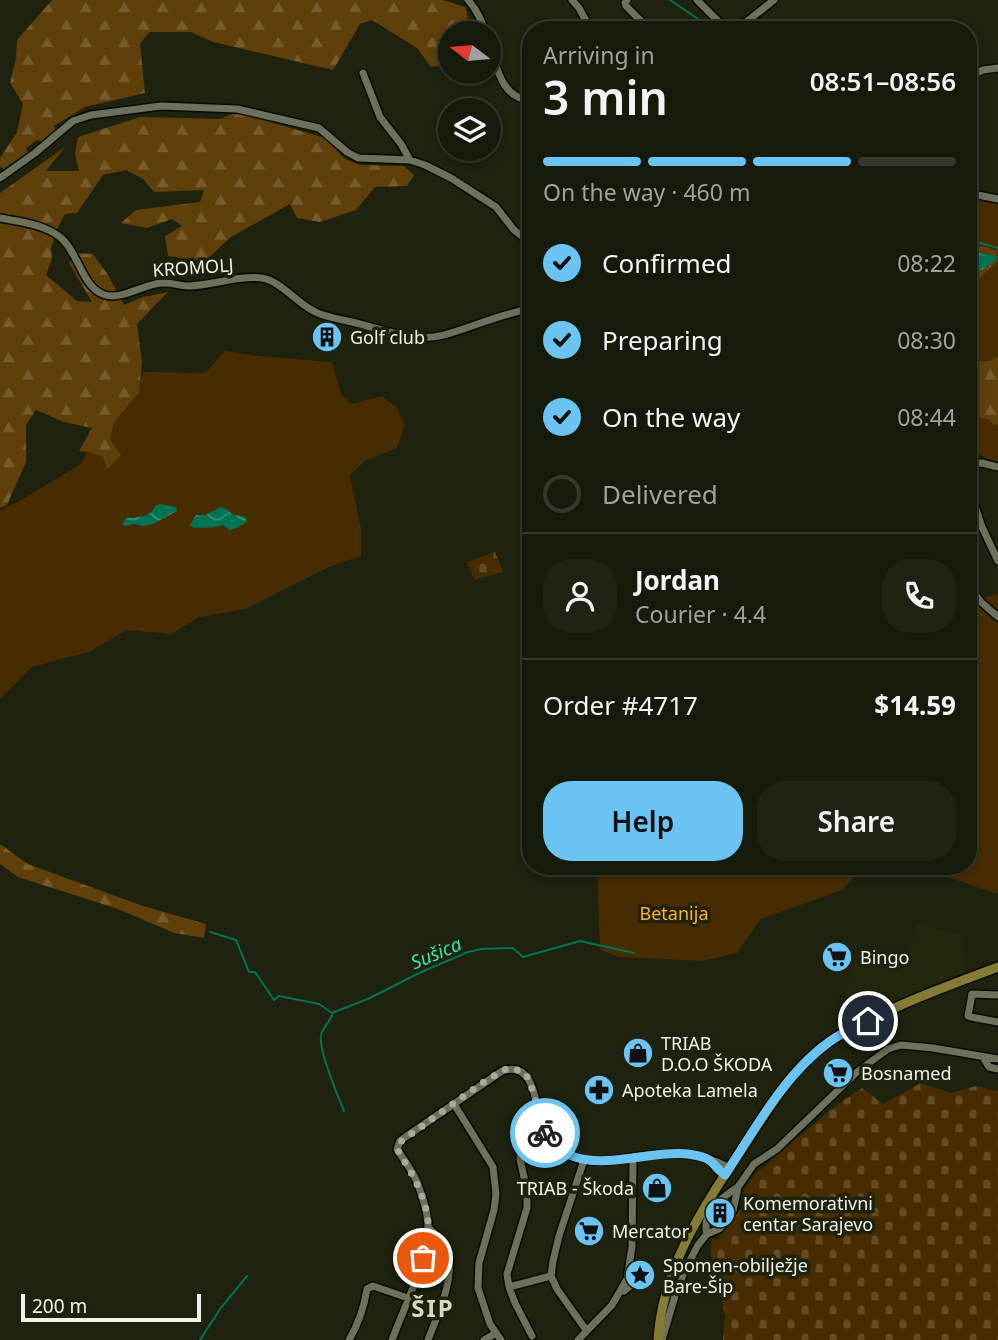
<!DOCTYPE html>
<html lang="en">
<head>
<meta charset="utf-8">
<style>
	body { margin:0; font-family:"Noto Sans",sans-serif; background:#1f2314; color:#f1f3f6; height:100vh; display:flex; flex-direction:column; font-size:26px; white-space:nowrap }
	* { box-sizing:border-box; margin:0 }
	p { font-size:23px; color:#9ea19d }
	.icon { flex:none; width:38px; height:38px; fill:none; stroke:currentColor; stroke-width:2; stroke-linecap:round; stroke-linejoin:round }
	.map { position:relative; flex:1; overflow:hidden }
	.panel { position:absolute; left:522px; top:21px; width:455px; height:854px; display:flex; flex-direction:column; background:#161a0b; border-radius:28px; box-shadow:0 4px 10px #0003,0 0 0 2px #35382c }
	.panel>* { flex:none }
	.needle { width:46px; rotate:286deg }
	.tools { position:absolute; left:438px; top:21px; display:grid; gap:14px }
	.tools a { display:grid; place-items:center; width:63px; height:63px; border-radius:50%; background:#161a0b; box-shadow:0 4px 10px #0003,0 0 0 2px #35382c; font-size:35px }
	.scale { position:absolute; left:21px; bottom:18px; width:180px; box-sizing:border-box; padding-left:7px; border:4px solid #eff2e6; border-top:0; font-size:19px; line-height:24px; white-space:nowrap; color:#eff2e6; -webkit-text-stroke:5px #1e220f; paint-order:stroke }
	.pin { position:absolute; display:grid; place-items:center; width:60px; height:60px; color:#fff; margin:-30px; border:4px solid #fff; border-radius:50%; box-shadow:0 2px 7px #0007 }
	.courier { position:absolute; display:grid; place-items:center; width:70px; height:70px; margin:-35px; border:5px solid #6ac3f1; border-radius:50%; background:#fff; color:#222; box-shadow:0 2px 9px #0007 }
	.summary em { font-style:normal; font-weight:600 }
	.summary div { display:flex; flex-direction:column-reverse }
	.summary { display:flex; align-items:center; justify-content:space-between; height:119px; padding:0 21px }
	h1 { font-size:46px; font-weight:600; line-height:52px }
	.bar { display:grid; grid-template-columns:repeat(4,1fr); gap:10px 7px; align-content:center; height:84px; padding:0 21px }
	.bar i { height:9px; border-radius:5px; background:#35382c }
	.bar .selected { background:#6ac3f1 }
	.bar p { grid-column:span 4 }
	.line { display:flex; align-items:center; gap:18px; padding:0 21px; border-top:2px solid #35382c }
	.line div { flex:1 }
	.round { display:grid; place-items:center; flex:none; width:74px; height:74px; border-radius:28px; background:#1f2314 }
	ol { padding:0 21px; list-style:none }
	li { display:flex; align-items:center; gap:21px; height:77px }
	li p { margin-inline-start:auto }
	li .icon { padding:7px; border-radius:50%; background:#6ac3f1; color:#111; stroke-width:4 }
	li:last-child { color:#9ea19d }
	li i { width:38px; height:38px; border:4px solid #35382c; border-radius:50% }
	.primary-button { display:flex; gap:14px; margin-top:auto; padding:14px 21px }
	.primary-button a { flex:1; height:80px; border-radius:28px; background:#6ac3f1; color:#111; font-size:28px; font-weight:600; line-height:80px; text-align:center }
	.primary-button a+a { background:#1f2314; color:#f1f3f6 }
	.map>svg:first-child { display:block }
	.built { fill:#22280e }
	.green { fill:#472c00 }
	.forest { fill:url(#forest-firs) }
	.cemetery { fill:url(#cemetery-stones) }
	.water { fill:url(#water-waves) }
	.lines { fill:none; stroke-linecap:round; stroke-linejoin:round }
	.stream { stroke:#017352; stroke-width:2 }
	.minor-casing { stroke:#080b00; stroke-width:10 }
	.major-casing { stroke:#080b00; stroke-width:12 }
	.minor { stroke:#6b715b; stroke-width:7 }
	.major { stroke:#857b35; stroke-width:9 }
	.done { stroke:#a6a99b; stroke-width:7; stroke-dasharray:0 12.6 }
	.route { stroke:#6ac3f1; stroke-width:9 }
	.labels { text-anchor:middle; dominant-baseline:central; stroke-width:7; stroke-linejoin:round; paint-order:stroke }
	.street-label { font-size:18px; fill:#eff2e6; stroke:#1e220f }
	.poi-label { font-size:18px; fill:#eff2e6; stroke:#1e220f; text-anchor:start }
	.park-label { font-size:18px; fill:#feb02f; stroke:#1e220f }
	.water-label { font-size:19px; font-style:italic; fill:#3ae5aa; stroke:#1e220f }
	.district-label { font-size:24px; font-weight:bold; letter-spacing:2px; fill:#d4dbc2; stroke:#1e220f }
</style>
</head>
<body>
<div class="map">
<svg width="998" height="1340" viewBox="0 0 998 1340">
	<defs>
		<pattern id="forest-firs" width="22" height="20" patternUnits="userSpaceOnUse" patternTransform="scale(1.75)"><rect width="22" height="20" fill="#5f3f0a"/><path d="M5 1l3.5 6h-7zM16 11l3.5 6h-7z" fill="#765b2e"/></pattern>
		<pattern id="cemetery-stones" width="16" height="16" patternUnits="userSpaceOnUse" patternTransform="scale(1.75)"><rect width="16" height="16" fill="#472c00"/><path d="M2 7V4a2 2 0 0 1 4 0v3zM10 15v-3a2 2 0 0 1 4 0v3z" fill="#624b25"/></pattern>
		<pattern id="water-waves" width="16" height="10" patternUnits="userSpaceOnUse" patternTransform="scale(1.75)"><rect width="16" height="10" fill="#017352"/><path d="M0 5q4-4 8 0t8 0" fill="none" stroke="#338e73"/></pattern>
	</defs>
	<rect width="100%" height="100%" fill="#1e220f"/>
	<!-- built -->
	<path class="built" d="M918 923 962 936 964 977 845 1030 836 1028 857 955 905 969Z"/>
	<!-- green -->
	<path class="green" d="M968 197 998 203V463L980 455 968 444Z
		M225 351 259 356 332 362 341 394 352 404 382 396 396 407 405 424 397 448 365 461 350 475 361 529V556L329 567 246 609 200 617 171 634 127 630 89 652 32 667 0 699V510L21 500 81 464 91 443 144 372 205 373Z
		M998 594V894L951 878 914 869 883 866H968V601Z
		M597 866H874L858 872 842 890 761 919 737 953 701 961 619 957 600 950Z"/>
	<!-- forest -->
	<path class="forest" d="M52 0H443L465 7 468 17 457 33H450V64L431 67 417 48 372 20 360 24 333 70 213 42 191 32H149L140 44 145 93 85 107 54 126 58 137 48 144 37 140 26 148 30 157 8 173 0 166V158L17 132 23 104 10 83 16 59 17 40Z
		M236 112 325 138 344 158 359 165 404 166 414 175 407 186 375 187 356 210 320 222 297 218 290 204 231 237 205 261 168 256 165 236 182 226 172 219 147 228 121 223 136 210 200 202 204 190 154 192 143 179 126 170 103 175 77 213 65 214 59 225 51 248 52 258 46 275 77 301 92 302 69 263 76 253 93 254 108 275 124 305 143 297 168 292 137 324 142 362 139 393 114 422 110 439 121 455 107 469 103 457 90 452 79 451 92 428 64 422 36 410 26 425V462L7 505 0 508V193L65 147 46 171H79L75 155 78 137 140 117 221 119Z
		M968 246 986 247 997 251 998 260 968 289V284L971 279 968 274V267L971 271 984 268 995 261 996 256 981 252 968 251Z
		M998 356V425L993 424 988 419 978 418 968 414V395L976 390C975 379 969 375 968 365L971 362 990 361Z
		M0 844 28 864 143 906 206 924 204 938 174 933 118 909 18 877 0 864Z"/>
	<!-- cemetery -->
	<path class="cemetery" d="M495 552 503 572 474 580 467 562Z
		M921 1083 951 1093 976 1086 998 1091V1340H723L725 1316 716 1270 711 1256V1241L713 1238 717 1240 741 1209 744 1189 754 1175 835 1106 862 1088 883 1104Z"/>
	<!-- water -->
	<path class="water" d="M968 251H973L996 256 995 261 982 270 973 271 968 267Z
		M160 504 176 507 177 511 153 524 144 526 134 524 126 526 122 524 126 518C137 517 151 518 155 506Z
		M221 507 227 509 233 515 245 516 247 522 237 528 229 530 223 525C214 529 204 527 194 528L190 525 196 515H205Z"/>
	<g class="lines">
		<!-- stream -->
		<path class="stream" d="M670 0 714 30
			M968 243H981L998 248
			M210 932 236 940 249 972H255L274 1000 279 996 319 1004 332 1013 370 998 419 973 468 952 481 949 513 948 523 957 580 941 634 953
			M332 1015C330 1022 323 1027 321 1035 318 1048 338 1097 344 1111
			M200 1340 220 1309 247 1276"/>
		<!-- minor casing -->
		<g class="minor-casing">
			<path id="minor" d="M468 0C477 10 481 20 486 33
				M572 0 579 8 585 19
				M627 0 625 3 626 6 650 30
				M697 0 727 30
				M580 30 585 19 591 30
				M736 30 774 0
				M488 42C496 64 501 99 530 100
				M363 73 380 117 401 144 410 160
				M968 77 983 70 998 68
				M0 178 35 153 73 121 91 115 161 106 237 109 319 128 347 152 358 158 410 160 425 165 451 178 496 207 514 230 523 237 530 239
				M968 193 998 199
				M0 218C21 222 43 224 60 237 78 251 82 288 105 295 123 300 143 284 162 283 171 282 179 286 188 286 212 286 237 275 262 278 282 281 299 307 320 314 331 318 344 320 356 323 384 330 415 343 444 335 473 327 500 314 530 309
				M968 464 982 463 998 467
				M968 497 974 503 982 527 998 561
				M968 586 981 602 998 617
				M998 995 972 994 968 1016 971 1017 998 1022
				M983 1057 989 1067 998 1069
				M454 1104 493 1167 496 1194 494 1210 479 1263 478 1288 490 1324 501 1340
				M584 1160 559 1236 553 1261 551 1276 557 1289 586 1330
				M710 1160 717 1170 725 1175
				M707 1234C701 1214 722 1197 738 1187
				M509 1287 507 1274 527 1208V1191L520 1159 522 1151 544 1130
				M624 1291 648 1272
				M532 1336 515 1303 509 1287 551 1276
				M349 1340C359 1323 364 1308 367 1289L373 1286 408 1298
				M392 1340C405 1305 425 1267 428 1230 429 1215 422 1195 417 1182 412 1170 403 1159 397 1149L400 1141 404 1138 502 1071C537 1059 535 1110 544 1131 549 1140 558 1149 566 1154 592 1168 624 1157 651 1155 678 1152 706 1154 729 1168
				M428 1340C437 1316 455 1279 448 1254 445 1243 436 1235 428 1227
				M484 1340 496 1333
				M578 1340 612 1305 627 1279 632 1247 633 1157
				M662 1340 675 1296 685 1270 698 1245 707 1234 719 1229 726 1222 733 1211 738 1187 754 1164 777 1149 857 1072 888 1049 901 1045 933 1048 998 1059"/>
		</g>
		<!-- major casing -->
		<g class="major-casing">
			<path id="major" d="M658 1340C662 1264 709 1199 749 1138 772 1103 796 1063 832 1040 844 1032 857 1026 869 1020 911 999 955 983 998 967"/>
		</g>
		<!-- minor -->
		<use href="#minor" class="minor"/>
		<!-- major -->
		<use href="#major" class="major"/>
	</g>
	<g class="lines">
		<!-- done -->
		<path class="done" d="M423 1258C424 1249 427 1240 428 1230 430 1202 411 1172 397 1149L400 1142 482 1083 502 1071 509 1068 522 1071 529 1079 545 1133"/>
		<!-- route -->
		<path class="route" d="M545 1133C576 1183 641 1149 688 1154 694 1155 704 1156 709 1160 715 1164 719 1171 725 1175 755 1129 784 1075 829 1042 841 1033 855 1027 868 1021"/>
	</g>
	<!-- icons -->
	<defs>
		<g id="building-disc" transform="scale(1.575)"><circle r="9.5" fill="#6ac3f1" stroke="#1e220f"/><path d="M-4-6H4V6H1V3H-1V6H-4ZM-2.5-4.3h1.7v1.8h-1.7ZM.8-4.3h1.7v1.8H.8ZM-2.5-1h1.7V.8h-1.7ZM.8-1h1.7V.8H.8Z" fill="#111"/></g>
		<g id="supermarket-disc" transform="scale(1.575)"><circle r="9.5" fill="#6ac3f1" stroke="#1e220f"/><path d="M-6-5.5h2.5l.6 2H6L4.5 2H-2.5L-4.4-4H-6ZM-1.5 3.2a1.3 1.3 0 1 0 .1 0ZM3 3.2a1.3 1.3 0 1 0 .1 0Z" fill="#111"/></g>
		<g id="shop-disc" transform="scale(1.575)"><circle r="9.5" fill="#6ac3f1" stroke="#1e220f"/><path d="M-5-2.5h2.3a2.7 3.5 0 0 1 5.4 0H5L5.5 6h-11ZM-1.5-2.5h3a1.5 2.3 0 0 0-3 0Z" fill="#111"/></g>
		<g id="pharmacy-disc" transform="scale(1.575)"><circle r="9.5" fill="#6ac3f1" stroke="#1e220f"/><path d="M-2-6h4v4h4v4h-4v4h-4v-4h-4v-4h4Z" fill="#111"/></g>
		<g id="sight-disc" transform="scale(1.575)"><circle r="9.5" fill="#6ac3f1" stroke="#1e220f"/><path d="M0-6L1.8-2.2L6-1.7L2.9 1.2L3.7 5.4L0 3.3L-3.7 5.4L-2.9 1.2L-6-1.7L-1.8-2.2Z" fill="#111"/></g>
	</defs>
	<g fill-rule="evenodd">
		<use href="#building-disc" x="327" y="337"/>
		<use href="#supermarket-disc" x="837" y="957"/>
		<use href="#shop-disc" x="638" y="1053"/>
		<use href="#supermarket-disc" x="838" y="1073"/>
		<use href="#pharmacy-disc" x="599" y="1090"/>
		<use href="#shop-disc" x="657" y="1188"/>
		<use href="#building-disc" x="720" y="1213"/>
		<use href="#supermarket-disc" x="589" y="1231"/>
		<use href="#sight-disc" x="640" y="1275"/>
	</g>
	<g class="labels">
		<!-- street labels -->
		<g class="street-label">
			<text transform="translate(193 267) rotate(-4)">KROMOLJ</text>
		</g>
		<!-- poi labels -->
		<g class="poi-label">
			<text x="350" y="337">Golf club</text>
			<text x="860" y="957">Bingo</text>
			<text x="661" y="1043">TRIAB<tspan x="661" dy="21">D.O.O ŠKODA</tspan></text>
			<text x="861" y="1073">Bosnamed</text>
			<text x="622" y="1090">Apoteka Lamela</text>
			<text x="634" y="1188" text-anchor="end">TRIAB - Škoda</text>
			<text x="743" y="1203">Komemorativni<tspan x="743" dy="21">centar Sarajevo</tspan></text>
			<text x="612" y="1231">Mercator</text>
			<text x="663" y="1265">Spomen-obilježje<tspan x="663" dy="21">Bare-Šip</tspan></text>
		</g>
		<!-- park labels -->
		<g class="park-label">
			<text x="674" y="913">Betanija</text>
		</g>
		<!-- water labels -->
		<g class="water-label">
			<text transform="translate(436 953) rotate(-23)">Sušica</text>
		</g>
		<!-- district labels -->
		<g class="district-label">
			<text x="433" y="1307">ŠIP</text>
		</g>
	</g>
</svg>
<div class="tools">
<a><svg class="needle" viewBox="-14 -14 28 28"><path d="M0-13l5 13h-10z" fill="#e53935"/><path d="M0 13l5-13h-10z" fill="#9ea19d"/></svg></a>
<a><svg class="icon" aria-label="layers" viewBox="0 0 24 24"><path d="M12 4l9 5-9 5-9-5zM3 14l9 5 9-5"/></svg></a>
</div>
<div class="scale">200 m</div>
<div class="pin" style="left:423px;top:1258px;background:#ea580c"><svg class="icon" aria-label="bag" viewBox="0 0 24 24"><path d="M5 8h14l-1 12H6zM9 8a3 3 0 0 1 6 0"/></svg></div>
<div class="pin" style="left:868px;top:1021px;background:#1f2937"><svg class="icon" aria-label="home" viewBox="0 0 24 24"><path d="M3 11l9-7 9 7M6 9v11h12V9"/></svg></div>
<div class="courier" style="left:545px;top:1133px"><svg class="icon" aria-label="bike" viewBox="0 0 24 24"><circle cx="6" cy="16" r="4"/><circle cx="18" cy="16" r="4"/><path d="M6 16l4-8h5l3 8M10 8l3 8H6M13 5h3"/></svg></div>
<section class="panel">
<div class="summary"><div><h1>3 min</h1><p>Arriving in</p></div><em>08:51–08:56</em></div>
<div class="bar"><i class="selected"></i><i class="selected"></i><i class="selected"></i><i></i><p>On the way · 460 m</p></div>
<ol>
<li><svg class="icon" aria-label="check" viewBox="0 0 24 24"><path d="M5 12l5 5 9-10"/></svg>Confirmed<p>08:22</p></li>
<li><svg class="icon" aria-label="check" viewBox="0 0 24 24"><path d="M5 12l5 5 9-10"/></svg>Preparing<p>08:30</p></li>
<li><svg class="icon" aria-label="check" viewBox="0 0 24 24"><path d="M5 12l5 5 9-10"/></svg>On the way<p>08:44</p></li>
<li><i></i>Delivered</li>
</ol>
<div class="line" style="height:126px"><a class="round"><svg class="icon" aria-label="person" viewBox="0 0 24 24"><circle cx="12" cy="8" r="4"/><path d="M4 21q1-7 8-7t8 7"/></svg></a><div><b>Jordan</b><p>Courier · 4.4</p></div><a class="round"><svg class="icon" aria-label="phone" viewBox="0 0 24 24"><path d="M5 4h4l2 5-3 2q2 4 5 5l2-3 5 2v4C11 20 4 13 5 4z"/></svg></a></div>
<div class="line" style="height:91px"><div>Order #4717</div><b>$14.59</b></div>
<div class="primary-button"><a>Help</a><a>Share</a></div>
</section>
</div>
</body>
</html>
